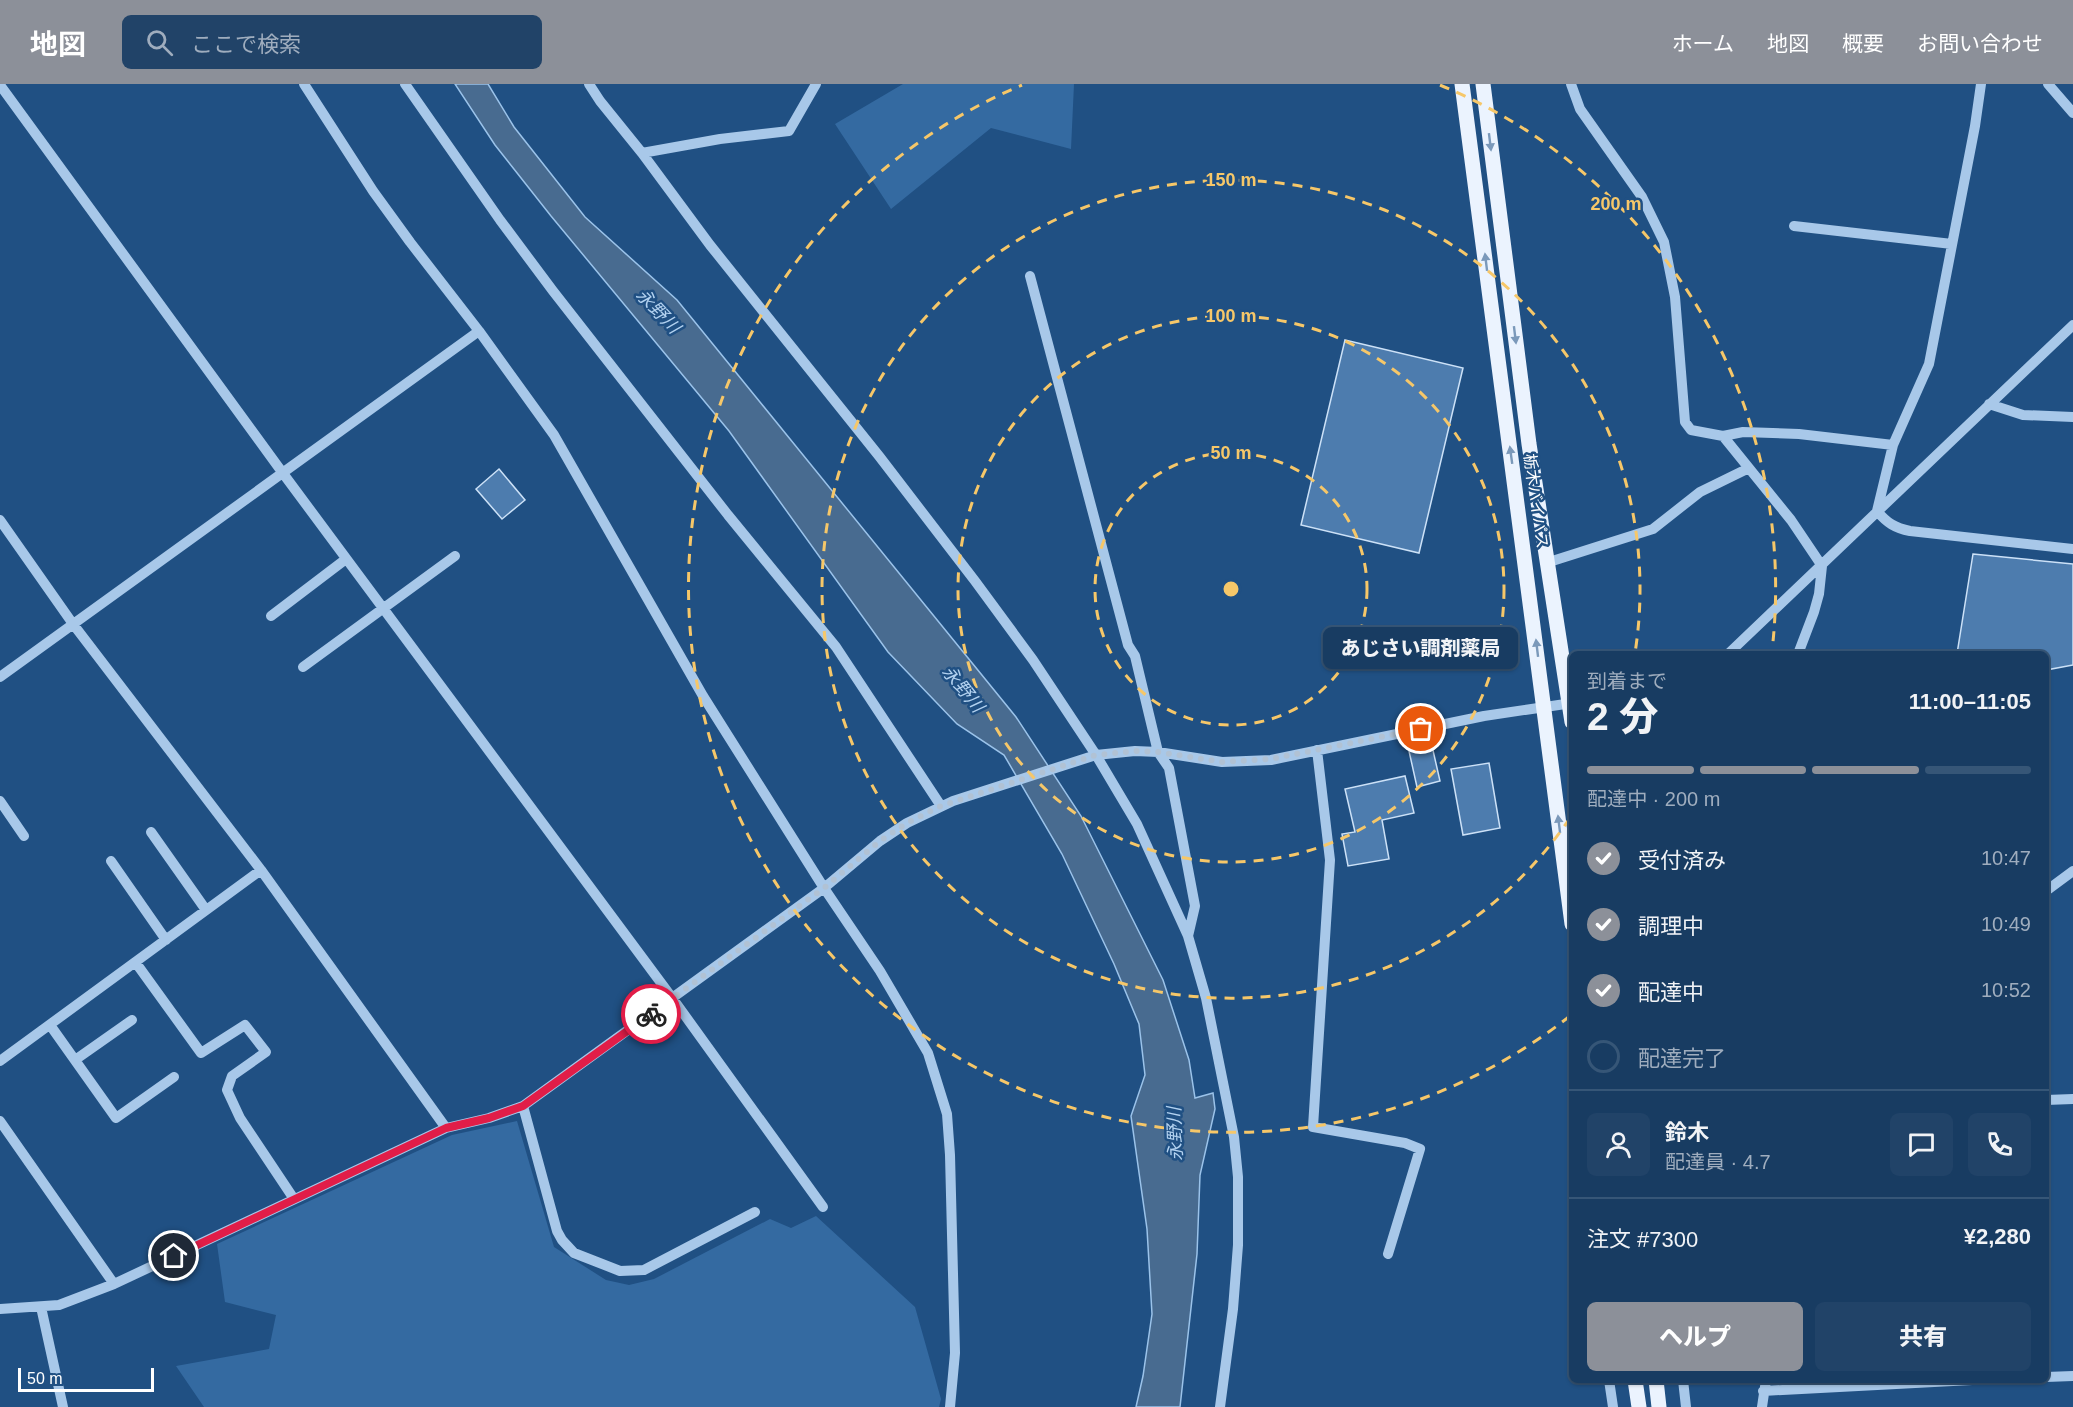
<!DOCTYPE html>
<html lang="ja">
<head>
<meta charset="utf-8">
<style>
	body { margin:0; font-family:Helvetica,"Noto Sans JP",sans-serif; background:#214368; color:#f1f3f6; height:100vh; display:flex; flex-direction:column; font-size:22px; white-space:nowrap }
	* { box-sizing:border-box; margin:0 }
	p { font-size:20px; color:#9fadbe }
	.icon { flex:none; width:33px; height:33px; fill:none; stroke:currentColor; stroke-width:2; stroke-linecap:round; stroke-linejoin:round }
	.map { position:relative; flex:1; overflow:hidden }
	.details { position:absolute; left:1569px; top:567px; width:480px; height:732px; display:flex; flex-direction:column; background:#183c62; border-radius:9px; box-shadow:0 2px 4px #0004,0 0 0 2px #365677 }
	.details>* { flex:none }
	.scale { position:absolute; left:18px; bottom:15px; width:136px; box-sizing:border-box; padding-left:6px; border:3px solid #fff; border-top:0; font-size:16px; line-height:21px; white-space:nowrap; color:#fff; -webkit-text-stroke:4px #205083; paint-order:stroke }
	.pin { position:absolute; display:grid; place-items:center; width:51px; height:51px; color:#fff; margin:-26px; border:3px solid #fff; border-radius:50%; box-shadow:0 2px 6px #0007 }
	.courier { position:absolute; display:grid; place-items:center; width:60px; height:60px; margin:-30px; border:4px solid #e11d48; border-radius:50%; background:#fff; color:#222; box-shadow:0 2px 8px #0007 }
	.bubble { position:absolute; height:42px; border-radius:9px; background:#183c62; box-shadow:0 2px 4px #0004,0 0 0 2px #365677; font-size:20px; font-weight:800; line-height:42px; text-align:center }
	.summary em { font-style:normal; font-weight:800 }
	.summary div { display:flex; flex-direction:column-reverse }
	.summary { display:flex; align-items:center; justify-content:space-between; height:102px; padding:0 18px }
	h1 { font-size:39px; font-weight:800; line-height:45px }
	.bar { display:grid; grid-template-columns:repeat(4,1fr); gap:9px 6px; align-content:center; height:72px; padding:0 18px }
	.bar i { height:8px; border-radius:4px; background:#365677 }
	.bar .current { background:#8c9099 }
	.bar p { grid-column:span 4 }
	.line { display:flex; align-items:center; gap:15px; padding:0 18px; border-top:2px solid #365677 }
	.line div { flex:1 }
	.round { display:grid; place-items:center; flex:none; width:63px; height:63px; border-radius:9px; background:#214368 }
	ol { padding:0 18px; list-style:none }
	li { display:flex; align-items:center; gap:18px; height:66px }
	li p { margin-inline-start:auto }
	li .icon { padding:6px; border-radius:50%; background:#8c9099; color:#fff; stroke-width:4 }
	li:last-child { color:#9fadbe }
	li i { width:33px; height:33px; border:3px solid #365677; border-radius:50% }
	.cta { display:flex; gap:12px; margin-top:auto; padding:12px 18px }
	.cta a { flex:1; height:69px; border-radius:9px; background:#8c9099; color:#fff; font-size:24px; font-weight:800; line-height:69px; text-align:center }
	.cta a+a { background:#214368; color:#f1f3f6 }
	header { display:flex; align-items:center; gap:36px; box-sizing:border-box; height:84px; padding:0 30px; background:#8c9099; color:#fff }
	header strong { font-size:28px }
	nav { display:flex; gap:33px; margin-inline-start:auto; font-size:21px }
	.search { width:420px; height:54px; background:#214368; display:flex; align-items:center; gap:15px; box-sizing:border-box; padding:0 21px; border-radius:9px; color:#9fadbe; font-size:22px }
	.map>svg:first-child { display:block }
	.green { fill:#346aa1 }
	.water { fill:#486b90; stroke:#9bc3ea; stroke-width:1.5 }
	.building { fill:#4d7cae; stroke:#cce1f7; stroke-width:1.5 }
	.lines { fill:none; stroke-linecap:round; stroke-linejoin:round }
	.minor { stroke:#a8c8e9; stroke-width:10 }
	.major { stroke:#ebf3fe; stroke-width:15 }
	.oneway { fill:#7b99ba }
	.done { stroke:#b1c2d4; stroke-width:6; stroke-dasharray:0 10.8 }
	.route { stroke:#e11d48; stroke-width:8 }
	.ring { fill:none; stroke:#f6c769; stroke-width:3; stroke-dasharray:10 8 }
	.labels { text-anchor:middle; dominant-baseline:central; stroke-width:5; stroke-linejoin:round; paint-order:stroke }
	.street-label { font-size:16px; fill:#fff; stroke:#205083 }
	.water-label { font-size:18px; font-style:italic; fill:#b3d2f0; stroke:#205083 }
	.centre { fill:#f6c769; stroke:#205083; stroke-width:3 }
	.ring-label { font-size:18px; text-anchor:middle; font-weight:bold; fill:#f6c769; stroke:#205083; stroke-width:5; stroke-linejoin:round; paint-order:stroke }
</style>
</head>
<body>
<header>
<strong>地図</strong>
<div class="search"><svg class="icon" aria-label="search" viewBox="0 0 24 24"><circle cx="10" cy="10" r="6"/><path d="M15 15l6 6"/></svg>ここで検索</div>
<nav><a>ホーム</a><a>地図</a><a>概要</a><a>お問い合わせ</a></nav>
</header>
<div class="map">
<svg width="2073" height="1323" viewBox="0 0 2073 1323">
	<rect width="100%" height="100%" fill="#205083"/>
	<!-- green -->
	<path class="green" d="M903 0H1074L1071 65 991 44 891 125 835 40Z
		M517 1037 554 1163 606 1196 629 1201 654 1195 770 1135 791 1144 816 1132 915 1223 941 1315 939 1323H204L176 1282 269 1265 276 1231 225 1218 217 1160 452 1051Z"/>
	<!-- water -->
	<path class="water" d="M455 0H488L514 43 585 133 677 216 1016 633 1081 732 1163 896 1189 976 1195 1014 1213 1009 1215 1025 1200 1091 1197 1170 1180 1323H1136L1143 1292 1152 1230 1147 1145 1131 1032 1145 991 1139 940 1114 880 1062 770 1004 671 957 640 888 568 729 347 551 132 495 61Z"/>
	<!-- building -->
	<path class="building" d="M1345 256 1463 284 1419 469 1301 441Z
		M499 385 525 416 502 435 476 405Z
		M1973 470 2073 480V581L2046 586V570H1957Z
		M1432 662 1440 697 1417 703 1409 667Z
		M1489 679 1500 744 1463 751 1451 685Z
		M1405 692 1414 729 1382 736 1389 775 1348 782 1342 750 1355 748 1345 705Z"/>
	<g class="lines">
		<!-- minor -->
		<path class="minor" d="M304 0 373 107 410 158 479 247 554 351 703 612 824 804 880 887 928 969 947 1030 950 1071 955 1269 950 1323
			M405 0 500 136 553 207 728 431 836 563 941 722
			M589 0 600 17 642 69 710 161 879 372 975 497 1033 576 1096 671 1137 740 1188 852
			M1571 0 1580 25 1642 113 1664 158 1675 213 1685 338 1691 346 1723 352 1743 348 1799 350 1893 361
			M1981 0 1975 42 1929 280 1893 361 1877 427C1887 439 1895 444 1910 447L2073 465
			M2048 0 2073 29
			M0 1 282 388 673 915 823 1123
			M642 69 720 55 789 47 816 0
			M1794 142 1952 160
			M1030 192 1128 561 1135 572 1158 668 1169 684 1195 822 1188 852 1206 914 1234 1053 1238 1093V1161L1233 1225 1220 1323
			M1989 320 2023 331 2073 333
			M1723 352 1791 436 1822 482 1819 510 1814 528 1798 570
			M0 436 73 540 261 786 446 1044
			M1546 479 1653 445 1700 408 1749 384
			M271 532 346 475
			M1728 570 2073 241
			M303 583 455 472
			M0 593 479 247
			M1317 666 1330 776 1313 1043 1405 1059 1420 1065 1388 1170
			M0 717 24 752
			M151 748 206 826
			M111 777 166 856
			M2046 807 2073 787
			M136 879 201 969 245 941 266 968 232 992 227 1006 240 1034 294 1115
			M50 941 116 1034 174 993
			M75 976 132 936
			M0 977 261 786
			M2046 1016 2073 1015
			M523 1022 557 1147 562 1156 574 1169 620 1187 644 1186 755 1128
			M0 1037 114 1200
			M41 1223 63 1323
			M0 1225 59 1221 114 1200 446 1044 489 1034 523 1022 824 804 880 757 907 739 953 717 1096 671 1135 667 1158 668 1222 678 1271 676 1484 632 1572 619
			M2046 1293 2073 1292
			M1609 1296 1613 1323
			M1683 1296 1686 1323
			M1763 1307 1972 1296
			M1762 1323 1766 1296"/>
		<!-- major -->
		<path class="major" d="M1462 0 1572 840
			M1483 0 1529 360 1572 638
			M1635 1296 1639 1323
			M1656 1296 1659 1323"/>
	</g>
	<!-- one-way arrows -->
	<defs><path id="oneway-solid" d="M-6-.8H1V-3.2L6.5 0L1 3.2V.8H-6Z" transform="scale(1.5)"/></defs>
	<g class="oneway">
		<use href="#oneway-solid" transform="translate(1490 58) rotate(83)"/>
		<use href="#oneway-solid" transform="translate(1486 178) rotate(-97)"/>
		<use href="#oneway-solid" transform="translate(1515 251) rotate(83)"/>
		<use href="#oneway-solid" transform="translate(1511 371) rotate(-98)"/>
		<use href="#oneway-solid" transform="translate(1537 564) rotate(-97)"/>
		<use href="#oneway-solid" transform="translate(1559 740) rotate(-97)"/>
	</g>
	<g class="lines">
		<!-- done -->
		<path class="done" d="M651 930 824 804 880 757 907 739 941 722 1096 671 1135 667 1158 668 1222 678 1271 675 1421 645"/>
		<!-- route -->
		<path class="route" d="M174 1172 446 1044 489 1034 523 1022 651 930"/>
	</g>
	<!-- distance rings -->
	<g class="ring">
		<circle cx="1231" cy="505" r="136"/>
		<circle cx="1231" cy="505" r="273"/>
		<path d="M1570 734A409 409 0 1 1 1635 569"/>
		<path d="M1570 932A545 545 0 1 1 1022 1M1440 1A545 545 0 0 1 1772 567"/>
	</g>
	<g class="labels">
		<!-- street labels -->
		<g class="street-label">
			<text transform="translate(1536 417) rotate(82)">栃木バイパス</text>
		</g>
		<!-- water labels -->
		<g class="water-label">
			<text transform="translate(658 227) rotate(46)">永野川</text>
			<text transform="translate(963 605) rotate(51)">永野川</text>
			<text transform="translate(1175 1050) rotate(-92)">永野川</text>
		</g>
	</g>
	<circle cx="1231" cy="505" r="9" class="centre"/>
	<g class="ring-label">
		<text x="1231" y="102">150 m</text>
		<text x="1616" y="126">200 m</text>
		<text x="1231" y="238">100 m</text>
		<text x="1231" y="375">50 m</text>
	</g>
</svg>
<div class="scale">50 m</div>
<div class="pin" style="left:1421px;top:645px;background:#ea580c"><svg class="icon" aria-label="bag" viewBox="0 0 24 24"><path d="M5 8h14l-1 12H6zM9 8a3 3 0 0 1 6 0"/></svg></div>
<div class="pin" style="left:174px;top:1172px;background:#1f2937"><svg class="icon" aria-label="home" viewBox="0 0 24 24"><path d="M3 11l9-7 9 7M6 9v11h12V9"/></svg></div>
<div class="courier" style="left:651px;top:930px"><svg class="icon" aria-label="bike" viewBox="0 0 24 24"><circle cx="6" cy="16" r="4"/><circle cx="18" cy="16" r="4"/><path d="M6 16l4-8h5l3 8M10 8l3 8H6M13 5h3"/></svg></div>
<div class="bubble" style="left:1323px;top:543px;width:195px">あじさい調剤薬局</div>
<section class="details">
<div class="summary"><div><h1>2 分</h1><p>到着まで</p></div><em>11:00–11:05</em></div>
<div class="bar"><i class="current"></i><i class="current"></i><i class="current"></i><i></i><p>配達中 · 200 m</p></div>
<ol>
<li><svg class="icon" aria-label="check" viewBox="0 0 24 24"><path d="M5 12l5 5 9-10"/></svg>受付済み<p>10:47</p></li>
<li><svg class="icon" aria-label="check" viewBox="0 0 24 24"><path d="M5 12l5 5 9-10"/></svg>調理中<p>10:49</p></li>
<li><svg class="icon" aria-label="check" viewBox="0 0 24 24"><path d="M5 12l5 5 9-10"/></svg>配達中<p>10:52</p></li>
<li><i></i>配達完了</li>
</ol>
<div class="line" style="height:108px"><a class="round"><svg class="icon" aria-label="person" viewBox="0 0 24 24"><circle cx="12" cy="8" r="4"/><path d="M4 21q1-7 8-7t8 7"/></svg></a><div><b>鈴木</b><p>配達員 · 4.7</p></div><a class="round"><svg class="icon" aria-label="chat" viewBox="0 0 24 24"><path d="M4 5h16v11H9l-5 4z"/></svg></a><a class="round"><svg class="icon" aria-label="phone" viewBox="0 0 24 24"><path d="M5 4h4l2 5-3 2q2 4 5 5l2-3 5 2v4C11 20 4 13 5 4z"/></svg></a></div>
<div class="line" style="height:78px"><div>注文 #7300</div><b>¥2,280</b></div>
<div class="cta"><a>ヘルプ</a><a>共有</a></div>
</section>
</div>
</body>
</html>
